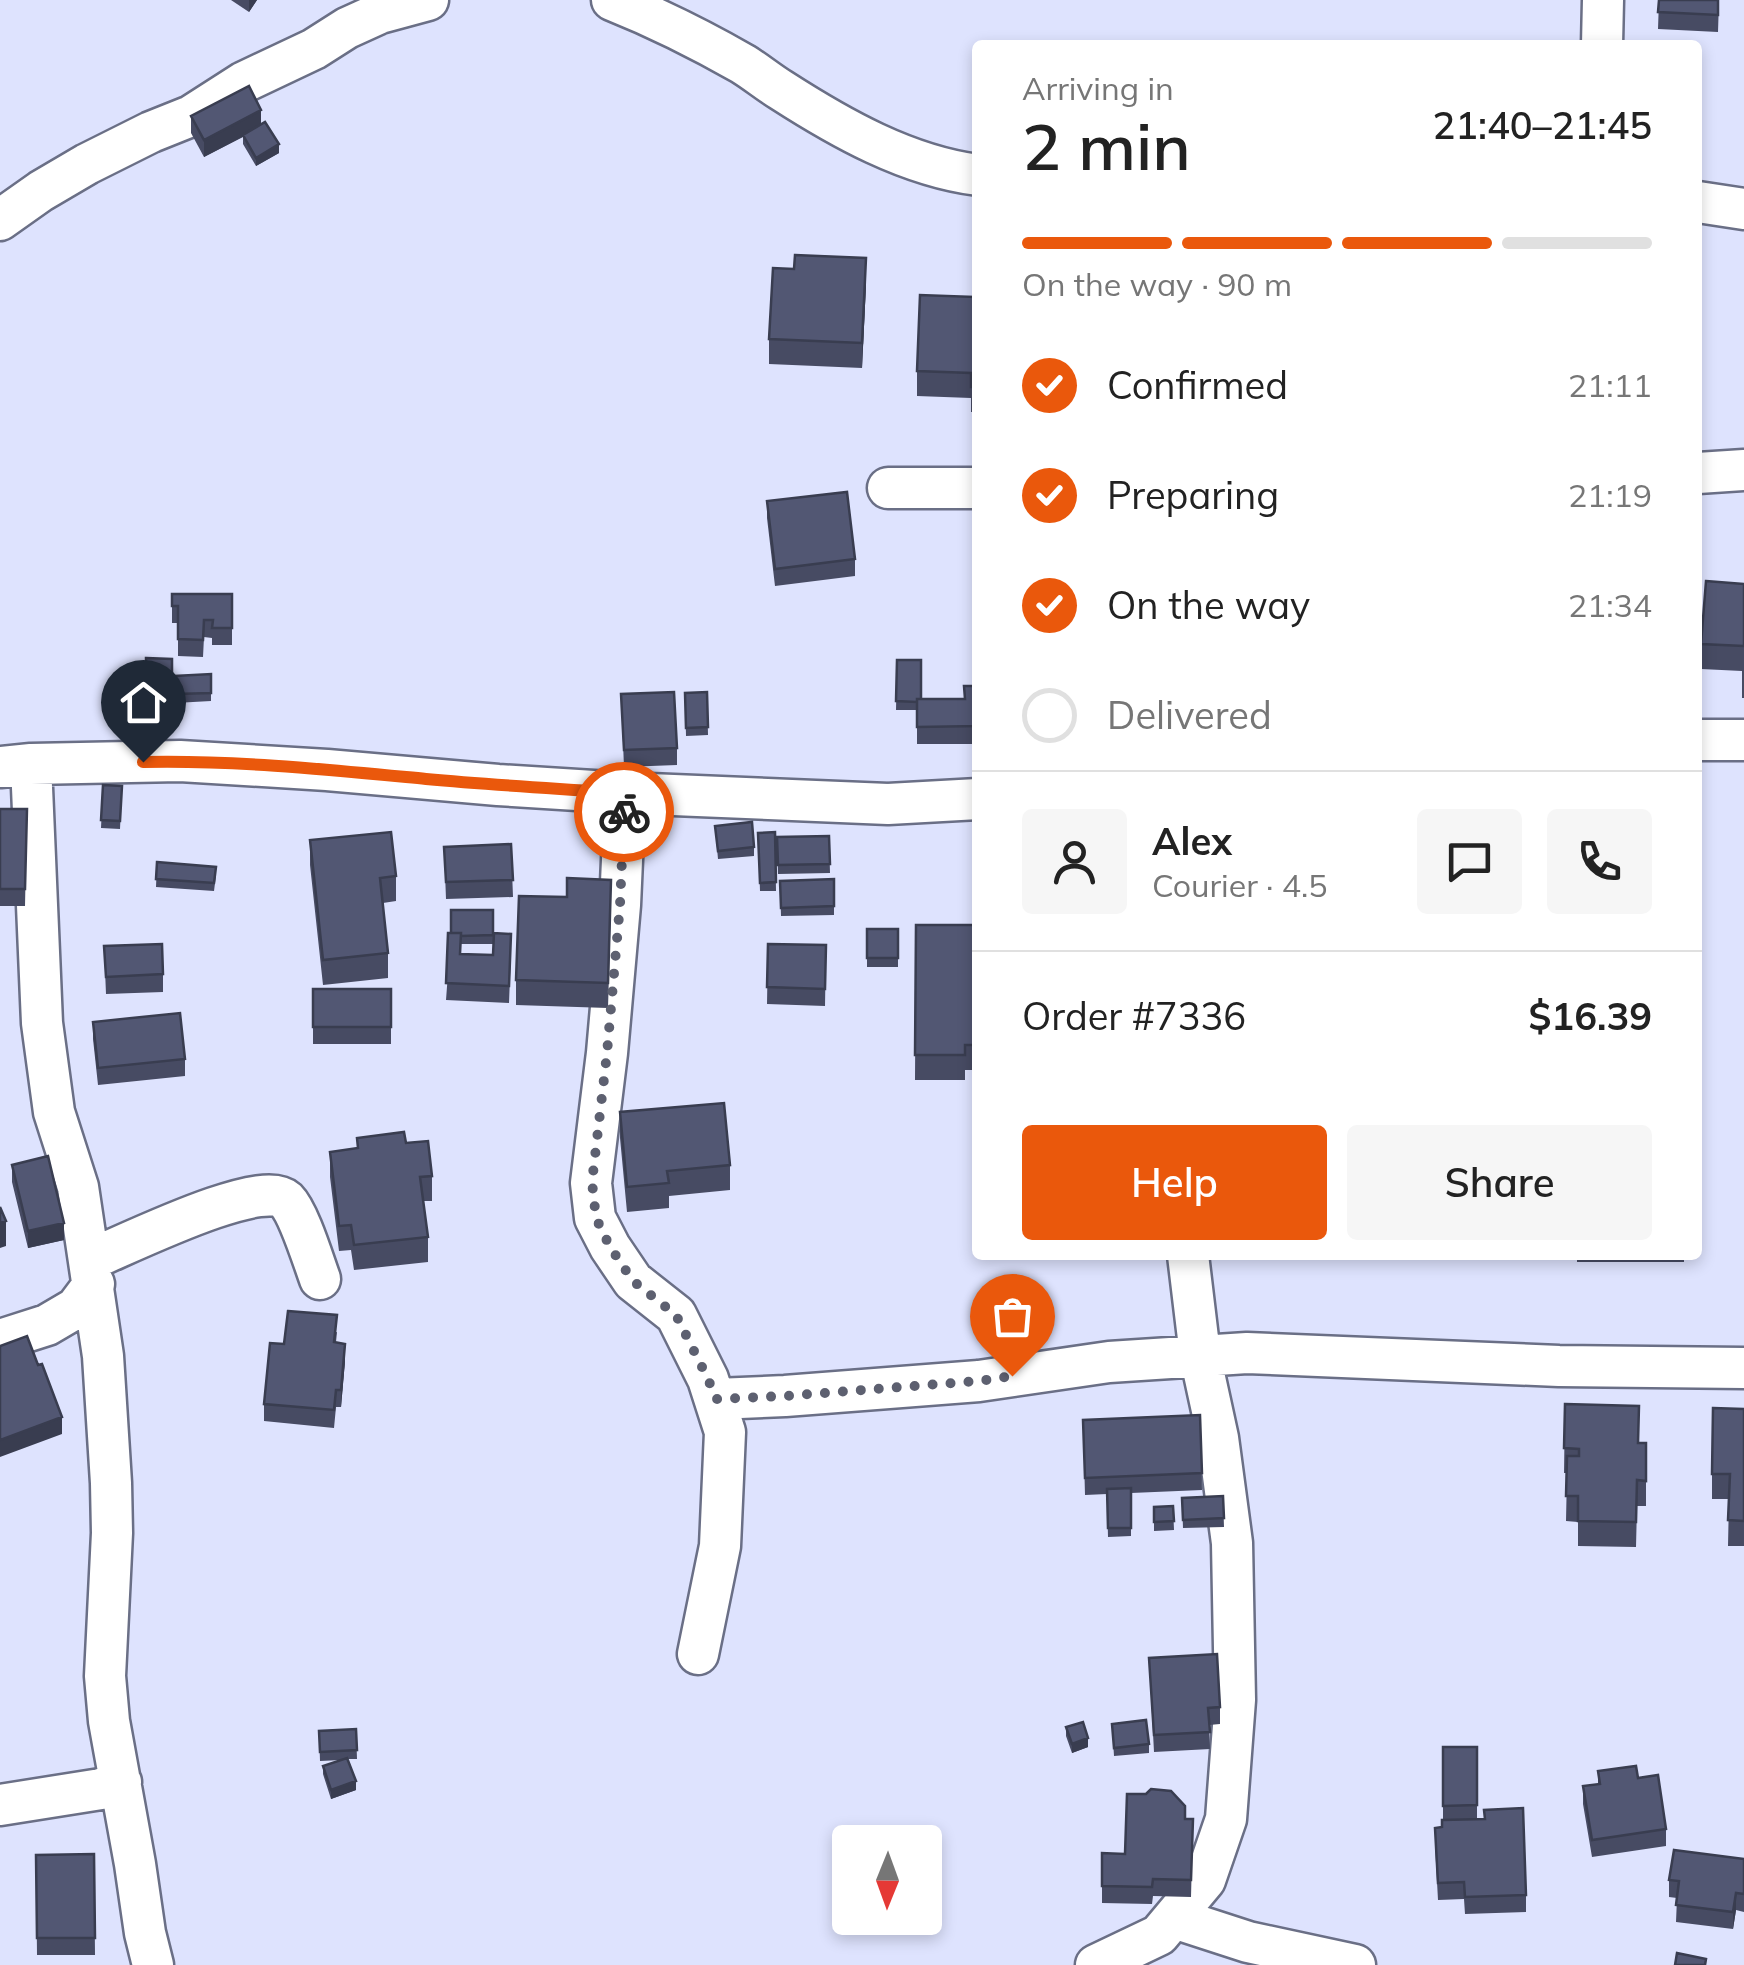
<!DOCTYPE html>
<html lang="en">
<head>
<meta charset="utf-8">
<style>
	body { margin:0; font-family:Mulish,sans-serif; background:#f6f6f6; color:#222; height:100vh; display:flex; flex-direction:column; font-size:38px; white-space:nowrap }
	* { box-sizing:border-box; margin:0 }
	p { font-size:32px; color:#767676 }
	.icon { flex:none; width:55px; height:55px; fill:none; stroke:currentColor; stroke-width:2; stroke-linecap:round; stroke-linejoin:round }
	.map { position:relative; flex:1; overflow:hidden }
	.details { position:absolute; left:972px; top:40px; width:730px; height:1220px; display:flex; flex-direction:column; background:#fff; border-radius:10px; box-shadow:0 5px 15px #0003 }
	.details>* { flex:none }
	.needle { width:65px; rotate:181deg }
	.controls { position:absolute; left:832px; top:1825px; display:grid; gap:20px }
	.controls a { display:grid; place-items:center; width:110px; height:110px; border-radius:10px; background:#fff; box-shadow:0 5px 15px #0003; font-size:50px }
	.pin { position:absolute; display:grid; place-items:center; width:85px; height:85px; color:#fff; margin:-102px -42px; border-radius:50% 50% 50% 0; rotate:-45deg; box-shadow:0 0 10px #0007 }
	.pin .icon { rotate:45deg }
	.courier { position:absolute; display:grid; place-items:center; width:100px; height:100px; margin:-50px; border:8px solid #ea580c; border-radius:50%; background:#fff; color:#222; box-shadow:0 2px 12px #0007 }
	.head em { font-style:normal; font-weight:600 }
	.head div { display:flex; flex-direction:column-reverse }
	.head { display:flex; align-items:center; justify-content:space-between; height:170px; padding:0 50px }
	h1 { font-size:65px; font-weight:600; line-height:75px }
	.bar { display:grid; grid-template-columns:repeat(4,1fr); gap:15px 10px; align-content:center; height:120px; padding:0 50px }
	.bar i { height:12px; border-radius:8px; background:#e0e0e0 }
	.bar .on { background:#ea580c }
	.bar p { grid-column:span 4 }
	.line { display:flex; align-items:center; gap:25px; padding:0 50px; border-top:2px solid #e0e0e0 }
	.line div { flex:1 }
	.round { display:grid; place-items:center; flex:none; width:105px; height:105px; border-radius:10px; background:#f6f6f6 }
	ol { padding:0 50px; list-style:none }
	li { display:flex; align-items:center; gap:30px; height:110px }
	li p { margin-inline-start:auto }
	li .icon { padding:10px; border-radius:50%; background:#ea580c; color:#fff; stroke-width:4 }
	li:last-child { color:#767676 }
	li i { width:55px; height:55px; border:5px solid #e0e0e0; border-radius:50% }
	.cta { display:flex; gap:20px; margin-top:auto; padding:20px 50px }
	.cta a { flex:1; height:115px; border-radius:10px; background:#ea580c; color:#fff; font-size:40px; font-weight:600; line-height:115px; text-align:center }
	.cta a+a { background:#f6f6f6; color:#222 }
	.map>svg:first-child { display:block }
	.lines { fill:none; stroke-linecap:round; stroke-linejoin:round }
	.minor-casing { stroke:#6a6f86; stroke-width:45 }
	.minor { stroke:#fff; stroke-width:40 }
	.wall { fill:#474b63; fill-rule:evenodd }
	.shaded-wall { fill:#393d50 }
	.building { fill:#525773; stroke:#393d50; stroke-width:2.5 }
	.done { stroke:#5d6070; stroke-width:10; stroke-dasharray:0 18 }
	.route { stroke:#ea580c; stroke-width:12 }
</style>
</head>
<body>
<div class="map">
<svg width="1744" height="1965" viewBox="0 0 1744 1965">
	<rect width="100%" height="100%" fill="#dee3fe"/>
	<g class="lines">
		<!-- minor casing -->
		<g class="minor-casing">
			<path id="minor" d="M612 0C657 18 701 40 743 64 756 72 768 82 781 90 840 128 907 166 978 175
				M1602 45 1603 0
				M1698 202 1744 209
				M0 220 41 191 87 164 151 132 191 116 244 82 314 49 347 28 380 13 428 0
				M1698 473 1744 470
				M888 488H978
				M1698 740H1744
				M31 764 42 1023 54 1112 78 1187 103 1356 111 1483 112 1533 105 1676 109 1721 135 1864 145 1933 153 1965
				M0 767 31 764 180 761 327 770 498 785 625 793 888 804 978 799
				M625 793 620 905 607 1053 591 1183 595 1218 610 1247 633 1281 676 1315 708 1379 725 1432 720 1546 698 1654
				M89 1260C122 1247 261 1177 286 1200 299 1213 313 1260 320 1279
				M0 1340 47 1325 76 1308 94 1284
				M716 1399 785 1396 979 1381 1109 1362 1247 1353 1559 1366 1744 1368
				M0 1805 101 1789 121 1782
				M1174 1918 1248 1942 1355 1965
				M1096 1965 1159 1935 1205 1880 1226 1819 1235 1700 1232 1543 1218 1438 1200 1355 1188 1255"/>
		</g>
		<!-- minor -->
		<use href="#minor" class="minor"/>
	</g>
	<!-- wall -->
	<path class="wall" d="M231 0H257L249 12Z
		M1659 0H1719L1718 32 1658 29Z
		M191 116 261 124 279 153 256 166 243 144V137L204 157 191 133Z
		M794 269 866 284 862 368 769 364V339Z
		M978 283V412H971V398L917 396V371L975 297Z
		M767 501 855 559V576L775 586 767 518Z
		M1744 584V698H1742V671L1701 669V644Z
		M172 594H232V645H212V638L204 637 203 657 178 656V623H172Z
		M146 658 172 659V699H146Z
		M897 660 921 699H964L978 686V744H917V710H896Z
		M211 674V701L175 703V676Z
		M707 692 708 735 686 736 685 693Z
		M621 694 677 748V765L624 767Z
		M103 785 122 786 120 829 101 828Z
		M0 809H27L25 906H0Z
		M715 826 754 847V856L718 859Z
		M775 832 776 891H760L758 833Z
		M829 836 830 873 778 874 777 837Z
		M310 840 396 876V901L383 903 388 953V978L323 985 310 865Z
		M511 844 513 897 446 899 444 847Z
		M157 862 216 875 214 891 156 887Z
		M834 879V915L781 916 780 881Z
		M567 897 611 905 608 1008 516 1005V980Z
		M916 925H978V1070H965V1080H915Z
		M867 929H898V967H867Z
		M451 933H494L511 951 509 1003 446 1000ZM461 944H493V955L461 954Z
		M768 944 826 945 825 1006 767 1004Z
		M104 946 163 974V992L106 994Z
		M313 989H391V1044H313Z
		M93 1022 185 1059V1076L98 1085 93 1039Z
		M620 1112 730 1165V1190L669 1196V1208L627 1212 620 1138Z
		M357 1138 406 1143 432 1176V1201H423L428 1237V1262L354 1270 351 1250 339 1251 330 1177V1152L357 1148Z
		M12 1165 64 1240 28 1248 12 1182Z
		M1577 1255H1684V1262H1577Z
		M337 1332 336 1342 345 1361 341 1407H336L334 1428 264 1421V1404L284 1344Z
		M1565 1404 1638 1443H1646V1506H1637L1636 1547 1578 1546V1522L1566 1521 1567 1473H1564Z
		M1744 1409V1546H1728L1729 1499H1712V1474Z
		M1200 1415 1202 1490 1131 1493V1536L1108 1537 1107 1494 1085 1495 1083 1420Z
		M1223 1496 1224 1527 1183 1528 1182 1498Z
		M1173 1506 1174 1530 1154 1531V1507Z
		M1149 1658 1220 1707V1724L1209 1725 1210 1749 1154 1752Z
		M1112 1724 1149 1744V1753L1114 1756Z
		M1066 1727 1088 1747 1072 1753 1066 1736Z
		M356 1729 357 1759H347L356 1790 331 1799 323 1774V1766L341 1760 320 1761 319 1731Z
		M1443 1747H1477V1819L1526 1895V1912L1465 1914 1464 1899 1438 1900 1435 1845 1443 1820Z
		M1598 1771 1638 1778 1666 1829V1846L1592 1857 1583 1804V1786L1598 1784Z
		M1185 1819H1193L1191 1897 1153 1896 1152 1904 1102 1903V1853L1125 1854Z
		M94 1854 95 1955H37L36 1855Z
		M1744 1859V1912L1736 1910 1733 1929 1676 1922 1677 1898 1669 1897V1880Z"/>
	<!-- shaded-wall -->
	<path class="shaded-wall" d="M249 0H257L249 12Z
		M261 110V127L204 157V140Z
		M279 144V153L256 166V158Z
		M866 258V284L862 368V343Z
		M6 1221V1246L0 1248V1223Z
		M64 1223V1240L28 1248V1231Z
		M345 1344V1361L341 1407V1390Z
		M62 1417V1434L0 1457V1440Z
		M1088 1738V1747L1072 1753V1744Z
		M356 1781V1790L331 1799V1790Z
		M1736 1893V1910L1733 1929V1912Z"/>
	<!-- building -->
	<path class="building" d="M1659 0H1718V15L1658 12Z
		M249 86 261 110 204 140 191 116Z
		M265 122 279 144 256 158 243 135Z
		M795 255 866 258 862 343 769 339 773 268 794 269Z
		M975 283H978V387H971V373L917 371 920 295 975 297Z
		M847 492 855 559 775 569 767 501Z
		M1706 581 1744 584V646L1701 644Z
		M172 594H232V628H212L213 620H204L203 640 178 639V606H172Z
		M146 658 172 659V691L146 690Z
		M897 660H921V699H917V702L896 701Z
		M211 674V693L175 694V676Z
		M964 686H978V726L917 727V699H965Z
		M674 692 677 748 624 750 621 694Z
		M707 692 708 727 686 728 685 693Z
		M103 785 122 786 120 821 101 820Z
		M0 809H27L25 889H0Z
		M752 822 754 847 718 851 715 826Z
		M391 832 396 876 380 878 388 953 323 960 310 840Z
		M775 832 776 882 760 883 758 833Z
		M829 836 830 864 778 865 777 837Z
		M511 844 513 880 446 882 444 847Z
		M157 862 216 867 214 883 156 879Z
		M567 878 611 880 608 983 516 980 519 896 567 897Z
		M834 879V906L781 908 780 881Z
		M451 910H493V935L461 936V933H451Z
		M916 925H978V1045H965V1055H915Z
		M867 929H898V958H867Z
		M448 933H461L460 954 493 955 494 933 511 934 509 986 446 983Z
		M162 944 163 974 106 977 104 946Z
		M768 944 826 945 825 989 767 987Z
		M313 989H391V1027H313Z
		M180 1013 185 1059 98 1068 93 1022Z
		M724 1103 730 1165 667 1171 669 1183 627 1187 620 1112Z
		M404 1132 406 1143 428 1141 432 1176 420 1177 428 1237 354 1245 351 1225 339 1226 330 1152 358 1148 357 1138Z
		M48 1156 64 1223 28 1231 12 1165Z
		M0 1207 6 1221 0 1223Z
		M288 1311 337 1315 334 1342 345 1344 341 1390H336L334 1410 264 1404 270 1343 284 1344Z
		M27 1336 38 1365 42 1364 62 1417 0 1440V1346Z
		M1565 1404 1639 1406 1638 1443H1646V1481L1637 1480 1636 1522 1578 1521V1496H1566L1567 1456H1579V1449L1564 1448Z
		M1713 1408 1744 1409V1521L1728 1520 1730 1474H1712Z
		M1200 1415 1202 1473 1085 1478 1083 1420Z
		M1131 1488V1528H1108L1107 1489Z
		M1223 1496 1224 1518 1183 1520 1182 1498Z
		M1173 1506 1174 1521 1154 1522V1507Z
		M1217 1654 1220 1707 1208 1708 1210 1732 1154 1735 1149 1658Z
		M1146 1720 1149 1744 1114 1748 1112 1724Z
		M1083 1722 1088 1738 1072 1744 1066 1727Z
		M356 1729 357 1750 320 1752 319 1731Z
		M1443 1747H1477V1805L1443 1806Z
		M347 1758 356 1781 331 1790 323 1766Z
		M1636 1766 1638 1778 1658 1775 1666 1829 1592 1840 1583 1786 1600 1784 1598 1771Z
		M1151 1789 1171 1791 1185 1806V1819H1193L1191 1880 1153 1879 1152 1887 1102 1886V1853L1125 1854 1127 1794H1146Z
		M1523 1808 1526 1895 1465 1897 1464 1882 1438 1883 1435 1828 1442 1827V1820L1485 1819 1484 1810Z
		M1674 1850 1744 1859V1894L1736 1893 1733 1912 1676 1905 1679 1881 1669 1880Z
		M94 1854 95 1938H37L36 1855Z
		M1677 1953 1706 1959 1705 1965H1675Z"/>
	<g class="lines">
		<!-- done -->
		<path class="done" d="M624 812 620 905 607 1053 592 1182 596 1218 610 1247 633 1281 676 1315 708 1379 716 1399 785 1396 979 1381 1012 1376"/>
		<!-- route -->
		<path class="route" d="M143 762C237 760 332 770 426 779 492 785 559 789 625 793L624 812"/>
	</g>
</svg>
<div class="controls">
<a><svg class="needle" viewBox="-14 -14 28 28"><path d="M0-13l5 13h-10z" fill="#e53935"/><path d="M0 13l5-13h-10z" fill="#767676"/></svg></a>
</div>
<div class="pin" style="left:1012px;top:1376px;background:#ea580c"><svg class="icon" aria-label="bag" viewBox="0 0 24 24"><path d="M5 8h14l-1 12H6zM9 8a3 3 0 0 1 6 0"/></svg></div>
<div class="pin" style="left:143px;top:762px;background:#1f2937"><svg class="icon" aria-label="home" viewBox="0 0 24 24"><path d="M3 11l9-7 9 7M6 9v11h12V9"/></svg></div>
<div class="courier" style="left:624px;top:812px"><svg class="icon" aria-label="bike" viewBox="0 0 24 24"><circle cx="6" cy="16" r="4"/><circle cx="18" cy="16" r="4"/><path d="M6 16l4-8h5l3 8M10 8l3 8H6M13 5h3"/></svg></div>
<section class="details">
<div class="head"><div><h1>2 min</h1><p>Arriving in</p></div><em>21:40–21:45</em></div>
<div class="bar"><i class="on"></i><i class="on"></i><i class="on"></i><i></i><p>On the way · 90 m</p></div>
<ol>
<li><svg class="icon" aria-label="check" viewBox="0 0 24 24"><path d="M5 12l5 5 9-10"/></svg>Confirmed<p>21:11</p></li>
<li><svg class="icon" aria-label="check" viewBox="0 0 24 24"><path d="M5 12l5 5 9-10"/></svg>Preparing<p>21:19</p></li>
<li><svg class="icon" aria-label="check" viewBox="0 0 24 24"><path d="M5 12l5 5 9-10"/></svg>On the way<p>21:34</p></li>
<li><i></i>Delivered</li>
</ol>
<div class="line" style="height:180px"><a class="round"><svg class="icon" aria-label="person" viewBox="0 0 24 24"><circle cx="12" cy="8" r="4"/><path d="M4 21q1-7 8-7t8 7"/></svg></a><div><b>Alex</b><p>Courier · 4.5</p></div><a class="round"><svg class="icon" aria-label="chat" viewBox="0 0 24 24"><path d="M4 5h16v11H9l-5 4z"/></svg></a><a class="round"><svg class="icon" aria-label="phone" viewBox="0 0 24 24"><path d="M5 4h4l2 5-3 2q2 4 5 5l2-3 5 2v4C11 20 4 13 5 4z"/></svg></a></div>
<div class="line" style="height:130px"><div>Order #7336</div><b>$16.39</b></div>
<div class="cta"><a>Help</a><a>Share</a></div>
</section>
</div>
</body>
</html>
